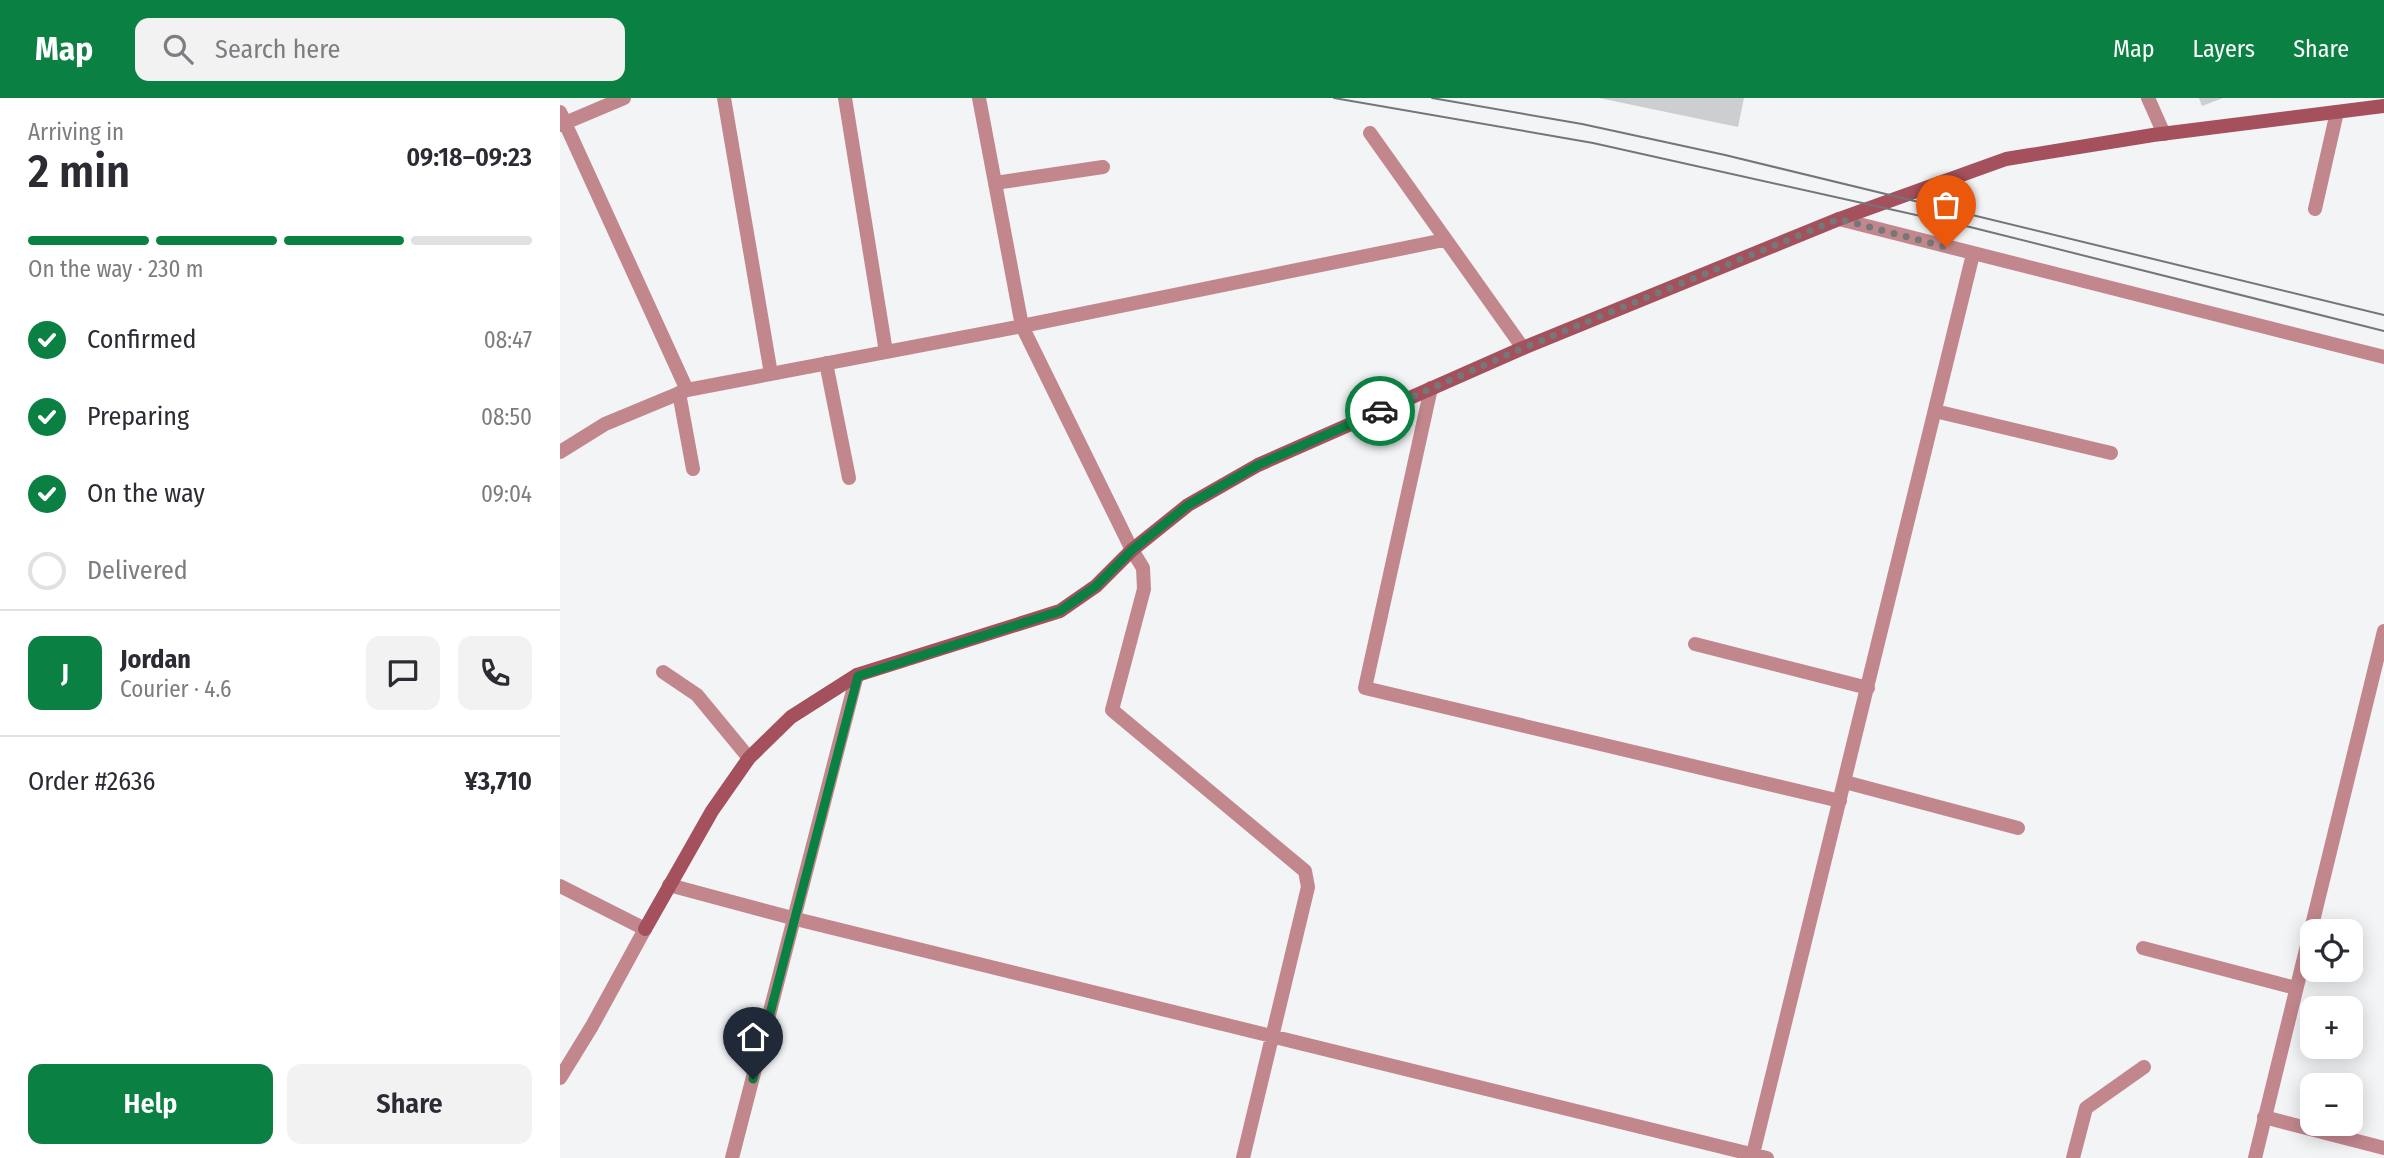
<!DOCTYPE html>
<html lang="en">
<head>
<meta charset="utf-8">
<style>
	body { margin:0; font-family:"Fira Sans Condensed",sans-serif; background:#f2f2f3; color:#2b2b33; height:100vh; display:flex; flex-direction:column; font-size:26px; white-space:nowrap }
	* { box-sizing:border-box; margin:0 }
	p { font-size:23px; color:#7c7c81 }
	.icon { flex:none; width:38px; height:38px; fill:none; stroke:currentColor; stroke-width:2; stroke-linecap:round; stroke-linejoin:round }
	.map { position:relative; flex:1; overflow:hidden }
	.details { display:flex; flex-direction:column; background:#fff; width:560px }
	.details>* { flex:none }
	.buttons { position:absolute; left:1740px; top:821px; display:grid; gap:14px }
	.buttons a { display:grid; place-items:center; width:63px; height:63px; border-radius:14px; background:#fff; box-shadow:0 4px 18px #0003; font-size:35px }
	.pin { position:absolute; display:grid; place-items:center; width:60px; height:60px; color:#fff; margin:-72px -30px; border-radius:50% 50% 50% 0; rotate:-45deg; box-shadow:0 0 7px #0007 }
	.pin .icon { rotate:45deg }
	.courier { position:absolute; display:grid; place-items:center; width:70px; height:70px; margin:-35px; border:5px solid #0b8043; border-radius:50%; background:#fff; color:#222; box-shadow:0 2px 9px #0007 }
	.overview em { font-style:normal; font-weight:600 }
	.overview div { display:flex; flex-direction:column-reverse }
	.overview { display:flex; align-items:center; justify-content:space-between; height:119px; padding:0 28px }
	h1 { font-size:46px; font-weight:600; line-height:52px }
	.bar { display:grid; grid-template-columns:repeat(4,1fr); gap:10px 7px; align-content:center; height:84px; padding:0 28px }
	.bar i { height:9px; border-radius:5px; background:#e1e1e2 }
	.bar .active { background:#0b8043 }
	.bar p { grid-column:span 4 }
	.line { display:flex; align-items:center; gap:18px; padding:0 28px; border-top:2px solid #e1e1e2 }
	.line div { flex:1 }
	.round { display:grid; place-items:center; flex:none; width:74px; height:74px; border-radius:14px; background:#f2f2f3 }
	ol { padding:0 28px; list-style:none }
	li { display:flex; align-items:center; gap:21px; height:77px }
	li p { margin-inline-start:auto }
	li .icon { padding:7px; border-radius:50%; background:#0b8043; color:#fff; stroke-width:4 }
	li:last-child { color:#7c7c81 }
	li i { width:38px; height:38px; border:4px solid #e1e1e2; border-radius:50% }
	.primary-button { display:flex; gap:14px; margin-top:auto; padding:14px 28px }
	.primary-button a { flex:1; height:80px; border-radius:14px; background:#0b8043; color:#fff; font-size:28px; font-weight:600; line-height:80px; text-align:center }
	.primary-button a+a { background:#f2f2f3; color:#2b2b33 }
	header { display:flex; align-items:center; gap:42px; box-sizing:border-box; height:98px; padding:0 35px; background:#0b8043; color:#fff }
	header strong { font-size:33px }
	nav { display:flex; gap:38px; margin-inline-start:auto; font-size:24px }
	.search { width:490px; height:63px; background:#f2f2f3; display:flex; align-items:center; gap:18px; box-sizing:border-box; padding:0 24px; border-radius:14px; color:#7c7c81; font-size:26px }
	main { display:flex; flex:1; min-height:0 }
	.map>svg:first-child { display:block }
	.building { fill:#ccced1 }
	.lines { fill:none; stroke-linecap:round; stroke-linejoin:round }
	.street { stroke:#c2878d; stroke-width:14 }
	.secondary { stroke:#a4515d; stroke-width:14 }
	.tram { stroke:#737576; stroke-width:2 }
	.done { stroke:#757778; stroke-width:7; stroke-dasharray:0 12.6 }
	.route { stroke:#0b8043; stroke-width:9 }
</style>
</head>
<body>
<header>
<strong>Map</strong>
<div class="search"><svg class="icon" aria-label="search" viewBox="0 0 24 24"><circle cx="10" cy="10" r="6"/><path d="M15 15l6 6"/></svg>Search here</div>
<nav><a>Map</a><a>Layers</a><a>Share</a></nav>
</header>
<main>
<section class="details">
<div class="overview"><div><h1>2 min</h1><p>Arriving in</p></div><em>09:18–09:23</em></div>
<div class="bar"><i class="active"></i><i class="active"></i><i class="active"></i><i></i><p>On the way · 230 m</p></div>
<ol>
<li><svg class="icon" aria-label="check" viewBox="0 0 24 24"><path d="M5 12l5 5 9-10"/></svg>Confirmed<p>08:47</p></li>
<li><svg class="icon" aria-label="check" viewBox="0 0 24 24"><path d="M5 12l5 5 9-10"/></svg>Preparing<p>08:50</p></li>
<li><svg class="icon" aria-label="check" viewBox="0 0 24 24"><path d="M5 12l5 5 9-10"/></svg>On the way<p>09:04</p></li>
<li><i></i>Delivered</li>
</ol>
<div class="line" style="height:126px"><b class="round" style="background:#0b8043;color:#fff">J</b><div><b>Jordan</b><p>Courier · 4.6</p></div><a class="round"><svg class="icon" aria-label="chat" viewBox="0 0 24 24"><path d="M4 5h16v11H9l-5 4z"/></svg></a><a class="round"><svg class="icon" aria-label="phone" viewBox="0 0 24 24"><path d="M5 4h4l2 5-3 2q2 4 5 5l2-3 5 2v4C11 20 4 13 5 4z"/></svg></a></div>
<div class="line" style="height:91px"><div>Order #2636</div><b>¥3,710</b></div>
<div class="primary-button"><a>Help</a><a>Share</a></div>
</section>
<div class="map">
<svg width="1824" height="1060" viewBox="0 0 1824 1060">
	<rect width="100%" height="100%" fill="#f2f4f6"/>
	<!-- building -->
	<path class="building" d="M1039 0H1184L1178 29Z
		M1639 0H1663L1642 8Z"/>
	<g class="lines">
		<!-- street -->
		<path class="street" d="M164 0 211 276
			M285 0 326 254
			M419 0 462 228 572 452 583 470 584 491 552 612 745 773 748 789 683 1060
			M1588 0 1604 36
			M0 14 127 292
			M0 27 64 0
			M810 35 963 250
			M435 85 543 69
			M1755 111 1777 14
			M1279 121 1824 259
			M266 265 289 380
			M871 290 805 590 1280 703
			M119 295 133 371
			M1375 313 1551 355
			M0 354 45 326 127 292 462 228 884 142
			M1135 546 1308 590
			M103 574 137 597 189 660
			M1285 684 1458 730
			M109 787 236 821 1207 1060
			M0 788 85 831 32 928 0 980
			M1583 850 1736 890
			M1704 1019 1824 1050
			M172 1060 297 577
			M1192 1060 1413 156
			M1513 1060 1526 1010 1584 969
			M1695 1060 1824 533"/>
		<!-- secondary -->
		<path class="secondary" d="M85 831 152 713 189 660 231 619 297 577 500 513 536 488 572 452 628 407 698 367 963 250 1279 121 1446 61 1593 37 1824 8"/>
		<!-- tram -->
		<path class="tram" d="M774 0 1033 45 1410 129 1824 233
			M872 0 1022 26 1165 57 1824 217"/>
	</g>
	<g class="lines">
		<!-- done -->
		<path class="done" d="M820 313 963 250 1279 121 1386 149"/>
		<!-- route -->
		<path class="route" d="M193 981 298 578 500 513 536 488 572 452 628 407 698 367 820 313"/>
	</g>
</svg>
<div class="buttons">
<a><svg class="icon" aria-label="locate" viewBox="0 0 24 24"><circle cx="12" cy="12" r="6"/><path d="M12 2v4M12 18v4M2 12h4M18 12h4"/></svg></a>
<a>+</a>
<a>−</a>
</div>
<div class="pin" style="left:1386px;top:149px;background:#ea580c"><svg class="icon" aria-label="bag" viewBox="0 0 24 24"><path d="M5 8h14l-1 12H6zM9 8a3 3 0 0 1 6 0"/></svg></div>
<div class="pin" style="left:193px;top:981px;background:#1f2937"><svg class="icon" aria-label="home" viewBox="0 0 24 24"><path d="M3 11l9-7 9 7M6 9v11h12V9"/></svg></div>
<div class="courier" style="left:820px;top:313px"><svg class="icon" aria-label="car" viewBox="0 0 24 24"><path d="M5 17H2v-5l4-1 3-4h7l3 4 3 1v5h-3M9 17h6M6 11h13"/><circle cx="7" cy="17" r="2"/><circle cx="17" cy="17" r="2"/></svg></div>
</div>
</main>
</body>
</html>
